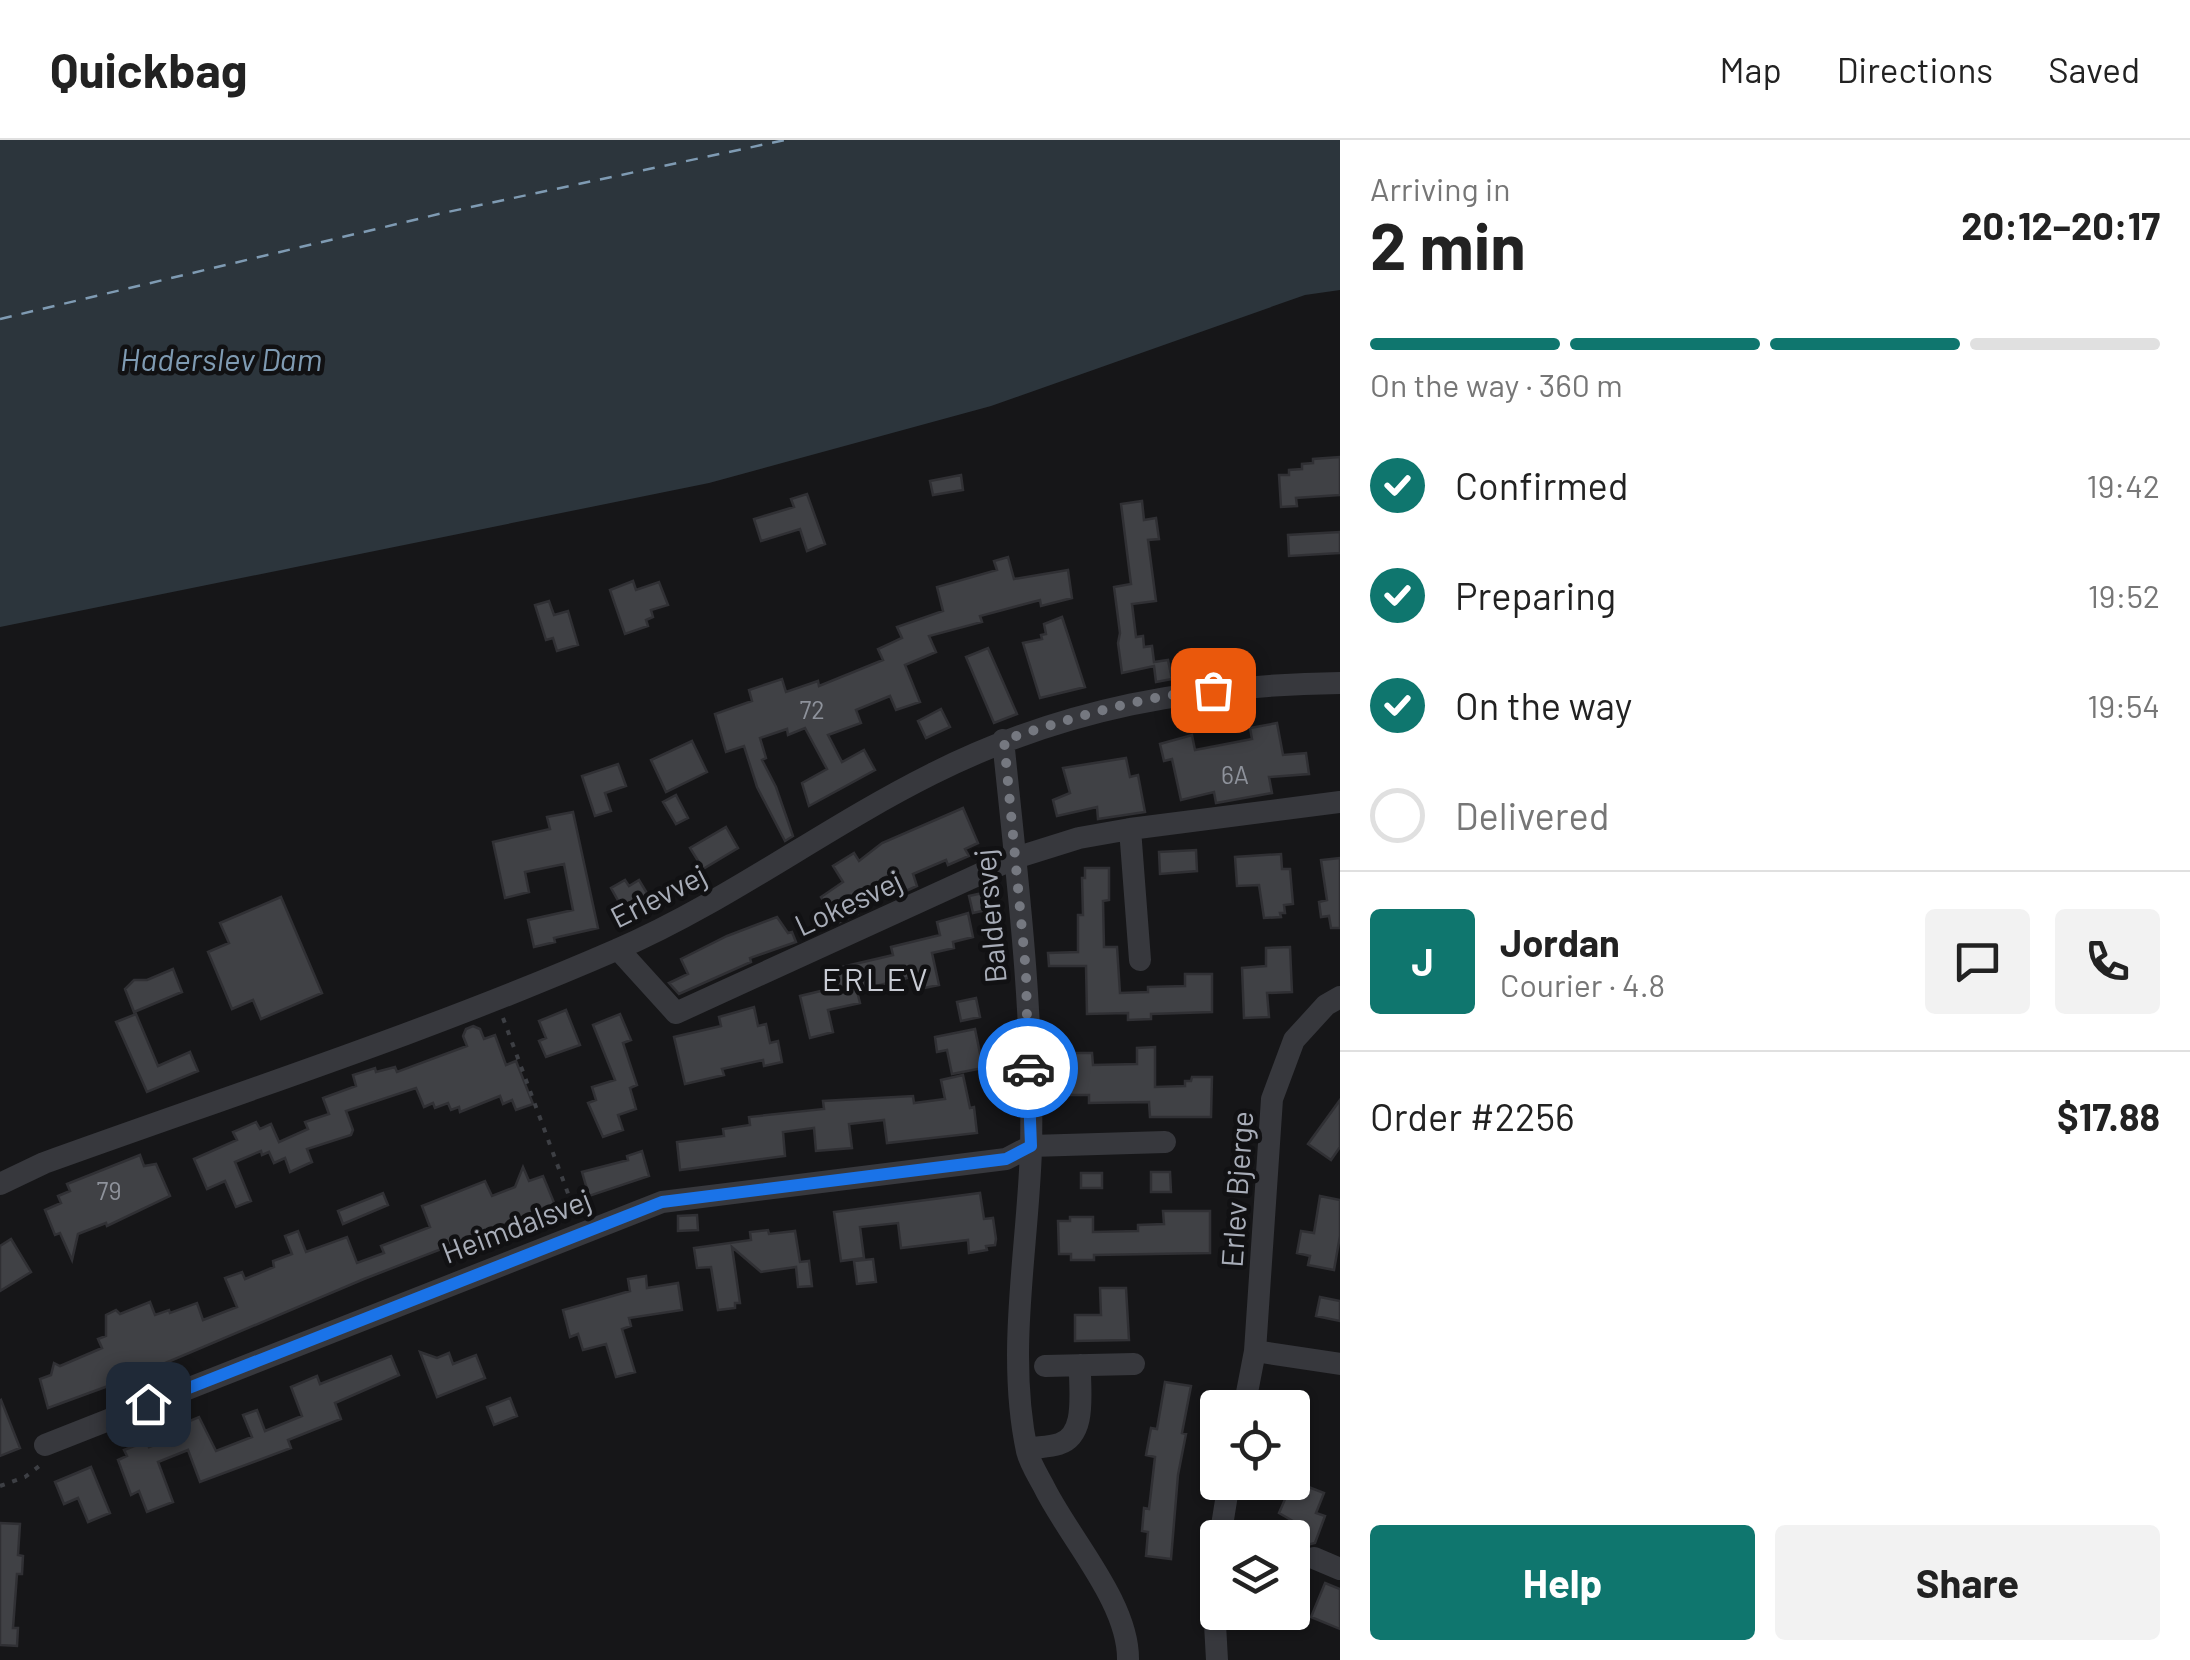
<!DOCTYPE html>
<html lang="en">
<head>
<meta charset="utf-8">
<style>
	body { margin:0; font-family:Barlow,sans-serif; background:#f2f2f2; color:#222; height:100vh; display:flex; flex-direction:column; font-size:38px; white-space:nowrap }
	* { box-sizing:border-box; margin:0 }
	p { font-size:32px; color:#767676 }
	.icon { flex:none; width:55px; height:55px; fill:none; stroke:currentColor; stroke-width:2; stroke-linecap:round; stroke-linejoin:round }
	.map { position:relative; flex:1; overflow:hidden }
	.drawer { display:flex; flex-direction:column; background:#fff; width:850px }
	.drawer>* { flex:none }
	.controls { position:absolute; left:1200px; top:1250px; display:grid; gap:20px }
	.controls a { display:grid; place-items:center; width:110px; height:110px; border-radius:10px; background:#fff; box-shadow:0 2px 8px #0004; font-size:50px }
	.pin { position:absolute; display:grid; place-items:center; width:85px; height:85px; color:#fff; margin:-42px; border-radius:20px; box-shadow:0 5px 15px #0006 }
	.courier { position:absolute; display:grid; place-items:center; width:100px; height:100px; margin:-50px; border:8px solid #1a73e8; border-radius:50%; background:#fff; color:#222; box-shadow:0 2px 12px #0007 }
	.headline em { font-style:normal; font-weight:700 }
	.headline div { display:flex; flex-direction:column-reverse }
	.headline { display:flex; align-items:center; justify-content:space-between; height:170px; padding:0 30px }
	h1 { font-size:65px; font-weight:700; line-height:75px }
	.bar { display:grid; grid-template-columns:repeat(4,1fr); gap:15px 10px; align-content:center; height:120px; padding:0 30px }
	.bar i { height:12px; border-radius:8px; background:#e0e0e0 }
	.bar .active { background:#0f766e }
	.bar p { grid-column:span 4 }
	.line { display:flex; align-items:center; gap:25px; padding:0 30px; border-top:2px solid #e0e0e0 }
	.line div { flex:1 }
	.round { display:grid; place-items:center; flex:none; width:105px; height:105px; border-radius:10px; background:#f2f2f2 }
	ol { padding:0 30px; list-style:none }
	li { display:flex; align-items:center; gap:30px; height:110px }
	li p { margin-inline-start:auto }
	li .icon { padding:10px; border-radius:50%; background:#0f766e; color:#fff; stroke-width:4 }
	li:last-child { color:#767676 }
	li i { width:55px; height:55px; border:5px solid #e0e0e0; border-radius:50% }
	.primary-button { display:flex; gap:20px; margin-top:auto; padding:20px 30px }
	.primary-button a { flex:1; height:115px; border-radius:10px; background:#0f766e; color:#fff; font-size:40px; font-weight:700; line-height:115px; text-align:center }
	.primary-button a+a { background:#f2f2f2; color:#222 }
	header { display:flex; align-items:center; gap:60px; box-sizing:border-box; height:140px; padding:0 50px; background:#fff; border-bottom:2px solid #e0e0e0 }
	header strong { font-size:48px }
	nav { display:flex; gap:55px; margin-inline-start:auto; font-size:35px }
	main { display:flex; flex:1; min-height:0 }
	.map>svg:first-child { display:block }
	.water { fill:#2c353c }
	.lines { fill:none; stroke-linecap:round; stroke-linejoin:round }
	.ferry { stroke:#7f9bb3; stroke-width:2.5; stroke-dasharray:12 10; stroke-linecap:butt }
	.building { fill:#404145; stroke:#303034; stroke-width:2.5 }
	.path { stroke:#3d3f44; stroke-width:4; stroke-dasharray:5 8; stroke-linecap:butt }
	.minor { stroke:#37383d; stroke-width:22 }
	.done { stroke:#757880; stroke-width:10; stroke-dasharray:0 18 }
	.route { stroke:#1a73e8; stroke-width:12 }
	.labels { text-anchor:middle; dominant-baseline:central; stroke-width:9; stroke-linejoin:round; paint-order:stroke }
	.number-label { font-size:25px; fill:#8e929b }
	.street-label { font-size:30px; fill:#a8adb8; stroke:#111113 }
	.water-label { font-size:32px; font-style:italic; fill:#7f9bb3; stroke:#111113 }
	.neighbourhood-label { font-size:32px; letter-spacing:2.5px; fill:#c9ccd4; stroke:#111113 }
</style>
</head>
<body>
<header>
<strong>Quickbag</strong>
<nav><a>Map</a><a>Directions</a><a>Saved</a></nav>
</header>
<main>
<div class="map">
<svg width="1340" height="1520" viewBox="0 0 1340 1520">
	<rect width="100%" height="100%" fill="#161618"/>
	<!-- water -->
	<path class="water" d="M0 0H1340V150L1305 155 991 266 709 343 0 487Z"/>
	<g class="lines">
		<!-- ferry -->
		<path class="ferry" d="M0 179 443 73 785 0"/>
	</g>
	<!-- building -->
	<path class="building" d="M1340 317V355L1296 358 1297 366 1281 367 1279 335H1289V330L1302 329V324L1313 323V319Z
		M961 335 963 350 933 355 930 341Z
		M807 354 825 404 807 411 800 389 761 401 754 379 794 367 791 359Z
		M1142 361 1144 380 1156 378 1159 399 1148 400 1156 461 1132 464 1136 497 1143 496 1144 507 1152 506 1154 522 1168 520 1172 539 1156 542 1154 526 1122 533 1118 503 1120 493 1114 447 1131 444 1121 364Z
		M1340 392V413L1289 416 1288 395Z
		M1008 417 1014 439 1068 430 1072 458 1041 466 1040 460 980 476 982 482 929 496 936 512 905 525 920 562 896 570 890 556 856 570 861 583 828 595 842 622 864 610 875 630 809 666 802 643 827 629 805 588 788 595 787 589 760 598 766 618 762 620 776 647 793 696 785 701 757 647 744 606 726 612 715 574 752 561 749 550 782 539 786 552 818 541 819 546 883 520 878 509 902 498 897 487 943 471 937 447 997 430 994 421Z
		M633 441 636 450 659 442 668 465 651 470 653 477 646 480 648 486 625 494 610 450Z
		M549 461 554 475 568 471 578 505 557 511 553 498 546 500 535 465Z
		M1062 477 1085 547 1040 558 1023 503 1042 499 1041 495 1046 494 1044 484Z
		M988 508 1017 574 994 583 966 517Z
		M941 569 950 587 926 598 918 581Z
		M1277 583 1283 615 1306 613 1309 634 1269 637 1272 653 1216 663 1214 652 1181 660 1172 619 1164 621 1160 604 1192 595 1195 610 1252 599 1250 588Z
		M692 601 707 632 666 652 651 620Z
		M1126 618 1130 637 1138 635 1145 672 1098 679 1097 667 1057 676 1053 660 1070 653 1063 628Z
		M618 624 626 646 605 653 611 671 595 676 582 636Z
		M676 655 688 678 676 684 663 662Z
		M963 668 978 703 965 709 969 716 948 725 946 720 913 734 917 746 897 755 889 735 849 761 857 774 838 783 821 757 843 742 833 726 854 713 859 721 882 703Z
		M573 672 598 788 554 798 555 802 534 807 528 780 573 770 564 724 525 732 529 752 505 758 493 702 550 689 547 677Z
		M726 687 738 708 703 729 690 708Z
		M1196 710 1197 731 1160 734 1159 712Z
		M1281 714 1282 729H1290L1293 764 1284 765 1285 773H1280L1281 777 1264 778 1259 745 1237 746 1235 717Z
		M1340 718V788H1331L1329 776 1321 777 1319 762 1327 760 1321 720Z
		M1085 728H1109V760L1103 761 1104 807H1117L1120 853 1148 852V847L1185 846V834H1212V872L1151 874V879L1128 880V873L1087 874 1086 826H1049L1048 813 1078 812V775H1083L1082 738H1085Z
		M625 740 629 746 639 740 650 758 625 773 611 748Z
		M987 752 991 769 973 773 969 756Z
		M281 757 322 853 261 879 253 860 232 869 208 812 229 803 220 783Z
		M968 773 973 797 953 802 954 808 932 813 939 845 914 850 911 837 857 851 860 863 828 870 833 892 810 898 800 856 833 848 829 830 893 815 891 807 940 795 937 782Z
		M777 777 788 793 792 792 796 802 750 818 751 822 679 854 669 843 688 834 681 819 727 796Z
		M1290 807 1292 852 1267 853 1269 877 1244 878 1242 828 1266 826V808Z
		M173 829 182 852 134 872 125 849 134 840H147Z
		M976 858 980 877 961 881 957 862Z
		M754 867 758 886 766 884 770 903 778 901 782 922 764 926 763 920 722 929 724 935 685 944 674 897 721 886 719 877Z
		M566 870 580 905 546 917 539 901 546 898 539 881Z
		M136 874 158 926 190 912 198 931 147 952 116 882Z
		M620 874 631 900 623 903 637 945 630 948 636 969 618 975 623 990 603 997 588 963 596 960 592 947 615 940 593 885Z
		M473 886 480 889 484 899 495 895 506 925 516 921 533 964 516 970 512 960 503 964 500 956 460 972 459 967 451 970 448 963 435 968 433 963 424 967 416 948 346 971 353 990 351 995 307 1009 312 1022 290 1032 285 1018 274 1023 269 1012 262 1015 261 1011 235 1022 251 1061 236 1067 225 1041 207 1049 194 1019 237 1000 233 992 256 982 260 989 271 984 279 1002 308 989 305 982 329 974 323 958 356 946 353 935 375 928 376 932 395 927 397 932 467 906 463 896 466 889Z
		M975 889 983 928 952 934 947 910 937 912 935 897Z
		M1155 907V947L1185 946V941H1191L1192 937H1212L1211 977H1150L1149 962 1089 963V955H1057V931H1068V913H1092L1093 925 1137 924V908Z
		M963 935 970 968 974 967 977 993 887 1003 884 980 849 984 852 1008 816 1011 814 988 783 992 785 1016 680 1030 677 1002 724 996 723 989 750 985 749 977 824 969 823 961 913 956 914 963 945 959 941 940Z
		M1340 960V1007L1331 1020 1308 1004Z
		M642 1011 649 1036 589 1056 582 1032 628 1020 627 1016Z
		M140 1015 144 1026 156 1024 170 1056 107 1086 106 1083 78 1094 72 1120 60 1093 55 1095 45 1070 61 1063 58 1056 70 1051 67 1044Z
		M523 1027 529 1041 543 1036 555 1065 364 1139 130 1238 48 1268 40 1239 51 1235 54 1223 60 1226 102 1208 98 1199 106 1196V1175L116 1170 120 1174 150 1162 155 1175 169 1170 170 1173 197 1163 203 1180 237 1167 225 1138 242 1132 245 1139 274 1127 273 1121 292 1114 285 1096 298 1091 306 1112 347 1097 357 1123 384 1113 381 1106 430 1087 422 1066 485 1041 492 1056 515 1047Z
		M1151 1032H1170L1171 1052H1151Z
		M1081 1033H1102V1048H1081Z
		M383 1053 388 1065 343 1084 338 1071Z
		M980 1053 984 1079 993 1078 996 1099 995 1105 986 1106 987 1110 969 1113 968 1100 901 1108 898 1083 860 1087 864 1118 841 1121 834 1072Z
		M1320 1056 1340 1060V1096L1334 1130 1308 1125 1310 1116 1297 1113 1301 1091 1314 1093Z
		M1163 1071H1210V1113L1094 1115V1120H1071V1114H1059L1058 1081H1070V1077H1093V1092L1138 1091V1085L1164 1084Z
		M697 1075 698 1090 678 1091V1076Z
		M768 1090 769 1094 795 1091 800 1122 809 1121 812 1146 798 1147 796 1127 761 1132 732 1107 740 1163H735V1168L718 1170 711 1127 697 1128 694 1108 751 1100 750 1092Z
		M11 1099 31 1132 0 1151V1106Z
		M873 1119 876 1142 857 1144 854 1121Z
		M646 1136 647 1148 678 1143 682 1170 629 1178 631 1186 622 1189 635 1232 616 1237 606 1204 583 1210 578 1194 570 1197 563 1170 630 1151 628 1139Z
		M1100 1148H1126L1129 1200 1075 1201V1175H1101Z
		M1320 1157 1340 1161V1181L1316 1176Z
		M420 1212 437 1218 449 1213 453 1224 476 1215 485 1238 437 1257Z
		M391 1216 399 1235 335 1263 341 1279 288 1300 291 1308 200 1342 188 1310 158 1322 173 1362 147 1372 139 1351 131 1355 118 1320 127 1316 124 1310 147 1301 149 1307 181 1295 180 1285 199 1277 216 1311 252 1297 243 1275 257 1270 265 1291 302 1276 291 1247 317 1236 320 1244Z
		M1165 1242 1191 1246 1182 1293 1186 1294 1178 1335 1171 1419 1146 1416 1148 1392 1142 1391 1144 1368 1149 1369 1155 1317 1146 1315 1151 1288 1157 1289Z
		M510 1258 517 1276 494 1285 487 1267Z
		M1 1260 20 1308 0 1316V1261Z
		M91 1327 110 1373 88 1382 78 1358 64 1364 55 1342Z
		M1293 1341 1324 1353 1316 1373 1325 1376 1315 1403 1307 1405 1292 1400 1298 1384 1279 1373Z
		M0 1383 20 1384 18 1415 23 1416 22 1434H17L13 1488H18L17 1506 0 1505Z
		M1325 1443 1340 1449V1489L1311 1477Z"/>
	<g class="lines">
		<!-- path -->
		<path class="path" d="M503 878 576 1075
			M0 1346 25 1337 42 1324"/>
		<!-- minor -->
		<path class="minor" d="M1003 600C1017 736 1034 872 1031 1009 1028 1108 1006 1213 1027 1311 1030 1323 1037 1334 1043 1345 1068 1397 1129 1462 1128 1520
			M1130 689 1140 820
			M618 809 676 873 1015 718 1079 698 1130 689 1340 662
			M0 1044 44 1023C235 954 430 891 616 810 727 762 824 688 932 634 1063 568 1195 545 1340 543
			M1255 1211 1340 1224
			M1045 1226 1134 1224
			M1244 1268 1255 1211 1272 959 1294 900 1326 865 1340 857
			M45 1305 662 1062 1006 1019 1031 1006 1165 1002
			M1027 1309C1037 1307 1049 1307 1059 1304 1088 1295 1079 1249 1080 1225
			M1220 1398 1229 1342
			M1314 1418 1340 1429
			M1217 1520 1215 1484 1218 1441"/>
	</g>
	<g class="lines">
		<!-- done -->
		<path class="done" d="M1028 928 1026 832 1004 600C1072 578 1141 556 1213 550"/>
		<!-- route -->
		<path class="route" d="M148 1264 662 1062 1006 1019 1031 1006 1028 928"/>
	</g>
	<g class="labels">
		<!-- number labels -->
		<g class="number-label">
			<text x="812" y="569">72</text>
			<text x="1235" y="634">6A</text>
			<text x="109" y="1050">79</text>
		</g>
		<!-- street labels -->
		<g class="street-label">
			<text transform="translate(658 755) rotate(-27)">Erlevvej</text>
			<text transform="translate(848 762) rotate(-25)">Lokesvej</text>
			<text transform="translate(989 776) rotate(-95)">Baldersvej</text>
			<text transform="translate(1236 1049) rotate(-86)">Erlev Bjerge</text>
			<text transform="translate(516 1085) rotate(-21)">Heimdalsvej</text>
		</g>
		<!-- water labels -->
		<g class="water-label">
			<text x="221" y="218">Haderslev Dam</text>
		</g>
		<!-- neighbourhood labels -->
		<g class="neighbourhood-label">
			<text x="876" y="838">ERLEV</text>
		</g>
	</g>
</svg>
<div class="controls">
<a><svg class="icon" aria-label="locate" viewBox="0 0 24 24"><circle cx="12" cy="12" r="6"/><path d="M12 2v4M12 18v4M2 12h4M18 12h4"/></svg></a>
<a><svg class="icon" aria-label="layers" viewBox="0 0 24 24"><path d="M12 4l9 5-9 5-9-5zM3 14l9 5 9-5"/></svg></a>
</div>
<div class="pin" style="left:1213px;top:550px;background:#ea580c"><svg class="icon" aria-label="bag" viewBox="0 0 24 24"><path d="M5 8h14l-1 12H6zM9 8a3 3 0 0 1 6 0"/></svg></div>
<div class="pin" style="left:148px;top:1264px;background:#1f2937"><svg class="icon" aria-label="home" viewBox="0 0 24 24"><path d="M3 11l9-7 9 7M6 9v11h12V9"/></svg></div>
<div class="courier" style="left:1028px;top:928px"><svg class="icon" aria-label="car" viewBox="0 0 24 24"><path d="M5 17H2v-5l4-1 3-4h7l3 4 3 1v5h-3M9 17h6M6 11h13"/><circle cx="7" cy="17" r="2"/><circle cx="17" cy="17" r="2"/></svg></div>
</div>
<section class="drawer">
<div class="headline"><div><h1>2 min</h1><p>Arriving in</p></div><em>20:12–20:17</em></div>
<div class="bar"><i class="active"></i><i class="active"></i><i class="active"></i><i></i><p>On the way · 360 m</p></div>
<ol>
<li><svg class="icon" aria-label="check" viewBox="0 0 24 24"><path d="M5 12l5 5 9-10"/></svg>Confirmed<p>19:42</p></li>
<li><svg class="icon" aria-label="check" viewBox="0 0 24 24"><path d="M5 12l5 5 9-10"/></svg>Preparing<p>19:52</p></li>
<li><svg class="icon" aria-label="check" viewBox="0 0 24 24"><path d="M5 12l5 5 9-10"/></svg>On the way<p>19:54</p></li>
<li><i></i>Delivered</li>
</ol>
<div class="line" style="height:180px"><b class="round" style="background:#0f766e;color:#fff">J</b><div><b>Jordan</b><p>Courier · 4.8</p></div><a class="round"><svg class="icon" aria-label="chat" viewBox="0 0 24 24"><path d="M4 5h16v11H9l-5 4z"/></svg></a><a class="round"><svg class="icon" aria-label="phone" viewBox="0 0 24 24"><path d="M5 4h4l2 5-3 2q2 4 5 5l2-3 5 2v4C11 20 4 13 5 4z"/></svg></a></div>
<div class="line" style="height:130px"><div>Order #2256</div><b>$17.88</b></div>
<div class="primary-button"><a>Help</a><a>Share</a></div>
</section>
</main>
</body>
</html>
